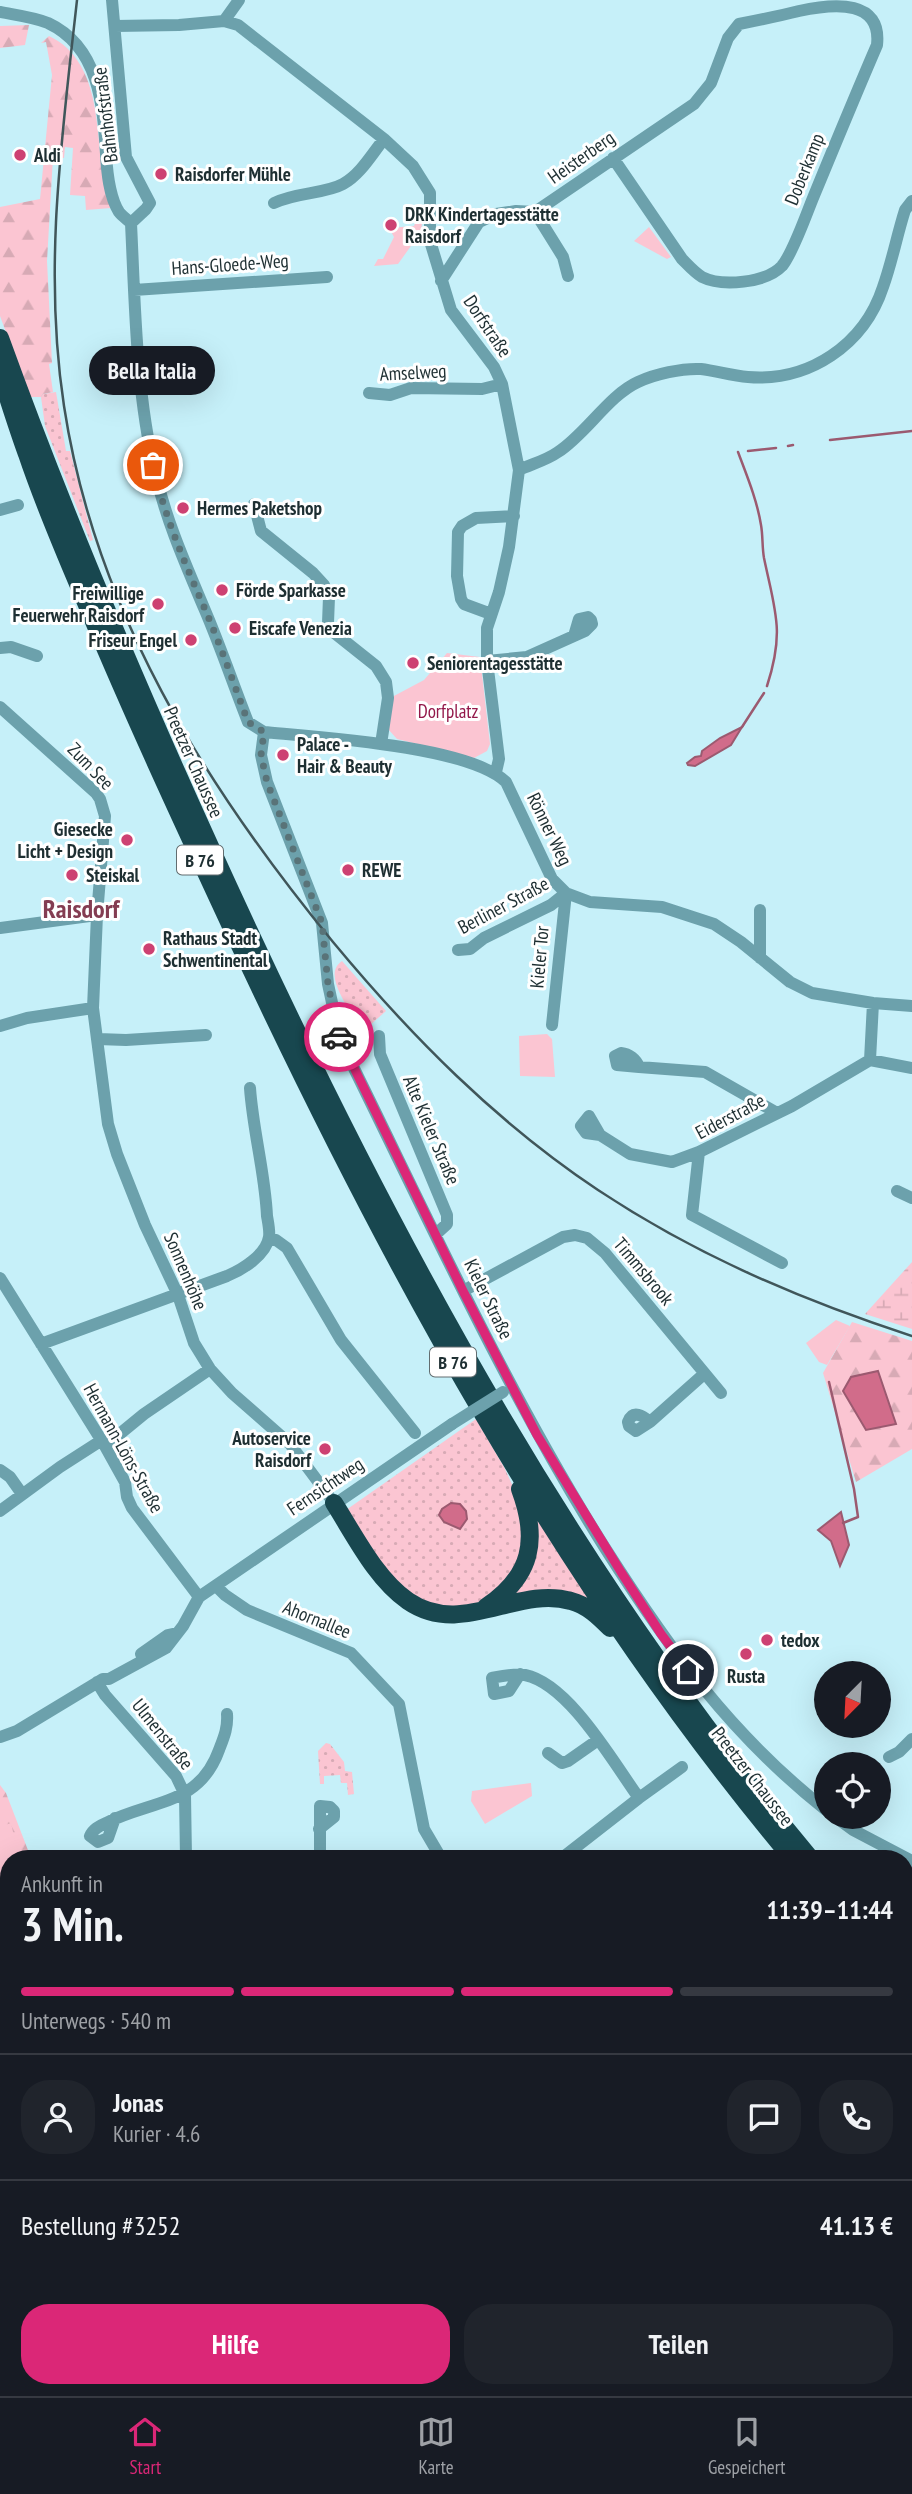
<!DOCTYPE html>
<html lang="de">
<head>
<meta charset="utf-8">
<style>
	body { margin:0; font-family:"PT Sans Narrow",sans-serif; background:#20242c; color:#f1f3f6; height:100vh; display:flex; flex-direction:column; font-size:26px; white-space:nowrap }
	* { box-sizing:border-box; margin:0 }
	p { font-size:23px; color:#9ea1a6 }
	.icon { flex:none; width:38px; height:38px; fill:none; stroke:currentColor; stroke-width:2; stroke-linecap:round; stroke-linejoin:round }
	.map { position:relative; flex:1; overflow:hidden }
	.drawer { position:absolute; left:0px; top:1850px; width:914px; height:548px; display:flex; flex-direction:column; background:#171b24; border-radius:28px 28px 0 0; box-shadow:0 7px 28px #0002 }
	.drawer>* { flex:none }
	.needle { width:46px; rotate:204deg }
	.controls { position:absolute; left:814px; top:1661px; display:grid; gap:14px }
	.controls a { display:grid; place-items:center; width:77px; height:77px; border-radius:50%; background:#171b24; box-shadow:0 7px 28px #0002; font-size:35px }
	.pin { position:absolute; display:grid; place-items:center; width:60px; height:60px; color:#fff; margin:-30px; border:4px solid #fff; border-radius:50%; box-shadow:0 2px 7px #0007 }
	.courier { position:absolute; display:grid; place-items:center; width:70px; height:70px; margin:-35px; border:5px solid #db2777; border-radius:50%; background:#fff; color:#222; box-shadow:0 2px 9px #0007 }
	.bubble { position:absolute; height:49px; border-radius:24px; background:#171b24; box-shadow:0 7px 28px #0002; font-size:23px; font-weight:800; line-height:49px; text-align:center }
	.summary em { font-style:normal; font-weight:800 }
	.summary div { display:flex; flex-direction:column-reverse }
	.summary { display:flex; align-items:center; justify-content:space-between; height:119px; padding:0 21px }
	h1 { font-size:46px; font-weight:800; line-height:52px }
	.bar { display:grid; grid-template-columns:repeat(4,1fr); gap:10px 7px; align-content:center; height:84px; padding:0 21px }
	.bar i { height:9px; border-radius:5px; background:#363941 }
	.bar .selected { background:#db2777 }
	.bar p { grid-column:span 4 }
	.line { display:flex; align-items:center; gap:18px; padding:0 21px; border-top:2px solid #363941 }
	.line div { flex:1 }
	.round { display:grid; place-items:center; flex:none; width:74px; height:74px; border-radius:28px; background:#20242c }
	.button { display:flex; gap:14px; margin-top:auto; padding:14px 21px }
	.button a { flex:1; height:80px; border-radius:28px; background:#db2777; color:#fff; font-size:28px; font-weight:800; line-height:80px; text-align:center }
	.button a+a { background:#20242c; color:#f1f3f6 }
	.tabs { display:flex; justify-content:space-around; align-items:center; height:98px; border-top:2px solid #363941; background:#171b24; font-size:19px; color:#9ea1a6 }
	.tabs a { display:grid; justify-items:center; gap:4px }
	.tabs .selected { color:#db2777 }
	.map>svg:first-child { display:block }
	.grass { fill:url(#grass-dots) }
	.forest { fill:url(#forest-firs) }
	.wetland { fill:url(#wetland-marsh) }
	.park { fill:#fbc5d2 }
	.water { fill:#d16c8a; stroke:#9b5a70; stroke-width:2 }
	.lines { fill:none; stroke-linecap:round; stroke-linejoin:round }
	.stream { stroke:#9b5a70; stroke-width:2.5 }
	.minor { stroke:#6ca1ac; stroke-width:12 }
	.highway { stroke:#18474f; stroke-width:18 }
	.rail { stroke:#40565a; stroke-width:2.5 }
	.minor-bridge { stroke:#6ca1ac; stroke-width:12 }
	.done { stroke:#597378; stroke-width:7; stroke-dasharray:0 12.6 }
	.route { stroke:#db2777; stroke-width:9 }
	.poi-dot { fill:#cd4172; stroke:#fff; stroke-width:2.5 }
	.labels { text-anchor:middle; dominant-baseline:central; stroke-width:6; stroke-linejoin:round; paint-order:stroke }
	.shield { fill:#fff; stroke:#626d70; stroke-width:2 }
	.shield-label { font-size:18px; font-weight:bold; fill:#1e2f32 }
	.street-label { font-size:19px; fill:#1e2f32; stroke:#fff }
	.poi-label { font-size:19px; font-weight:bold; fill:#1e2f32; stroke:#fff; text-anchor:start }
	.park-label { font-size:19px; fill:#93184a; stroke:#fff }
	.district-label { font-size:26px; font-weight:bold; fill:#843d52; stroke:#fff }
</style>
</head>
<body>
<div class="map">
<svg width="912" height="2396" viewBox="0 0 912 2396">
	<defs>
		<pattern id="grass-dots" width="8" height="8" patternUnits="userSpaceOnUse" patternTransform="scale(1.75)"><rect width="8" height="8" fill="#fbc5d2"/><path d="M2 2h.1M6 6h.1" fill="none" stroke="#d7aab5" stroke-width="1.8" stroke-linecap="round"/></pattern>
		<pattern id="forest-firs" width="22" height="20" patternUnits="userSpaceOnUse" patternTransform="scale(1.75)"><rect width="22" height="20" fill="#fbc5d2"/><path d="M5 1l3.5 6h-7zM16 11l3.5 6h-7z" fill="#d7aab5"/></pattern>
		<pattern id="wetland-marsh" width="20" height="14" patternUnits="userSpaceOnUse" patternTransform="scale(1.75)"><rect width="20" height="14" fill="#fbc5d2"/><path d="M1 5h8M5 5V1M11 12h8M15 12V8" fill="none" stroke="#d7aab5"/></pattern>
	</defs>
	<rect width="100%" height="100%" fill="#c6f0f9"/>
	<!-- grass -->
	<path class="grass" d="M56 392 66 451H70L93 540 90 541 45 426 41 397 43 394Z
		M342 961 386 1011 353 1040C352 1031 352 1021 349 1012 344 998 324 973 342 961Z
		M476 1419 504 1467 523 1508 522 1563 493 1597 467 1607 440 1608 413 1597 389 1575 346 1510Z
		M534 1512 592 1604 508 1596Z
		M326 1743 330 1744 344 1762 345 1771 352 1772 354 1794 348 1795 347 1783H341L340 1775 324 1776V1784H320L318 1751Z"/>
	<!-- forest -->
	<path class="forest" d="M29 25 25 45 0 48V26Z
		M49 36C55 39 62 43 67 48 108 88 92 158 111 208L86 210 85 196 70 195 73 148 65 147 64 158 53 157 47 261 52 363 49 364 53 392 43 394 41 397H30L0 316V207L40 199 52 75 46 42 41 43Z
		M852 1322 912 1341V1449L856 1482 823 1373Z
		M0 1785 6 1793 31 1858H9V2271L0 2301Z"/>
	<!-- wetland -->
	<path class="wetland" d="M912 1262V1329L865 1314Z"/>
	<!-- park -->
	<path class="park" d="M416 221 422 223 421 232 398 264 374 266 378 259H383L394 237 389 228 414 226Z
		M649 227 671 257 667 259 634 241Z
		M447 653 480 657 490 744 487 751 474 758 397 739 388 729 392 697 424 680Z
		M547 1034 552 1039 555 1077 520 1076 519 1036Z
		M836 1320 850 1326 827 1365 819 1362 806 1343Z
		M531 1783 532 1796 485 1824 471 1801 472 1791Z
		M0 1819 5 1825 11 1823 19 1858H9V2212L0 2228Z"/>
	<!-- water -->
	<path class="water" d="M742 727 731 745 695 766 688 765 687 763 695 757 701 756 702 751 720 738Z
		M878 1371 896 1424 866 1430 843 1391 851 1377Z
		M451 1503 460 1504 466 1511 467 1519 460 1529 444 1522 439 1515 442 1509Z
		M841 1512 849 1545 840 1566 831 1541 818 1530Z"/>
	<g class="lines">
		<!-- stream -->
		<path class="stream" d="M830 440 912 431
			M788 446 793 445
			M748 451 776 448
			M738 452C747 476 757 500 761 525 763 536 762 547 764 558 775 611 785 631 767 686
			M742 727 764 693
			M829 1382 854 1489 858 1517 843 1523"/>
		<!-- minor -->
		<path class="minor" d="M112 0 126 157 150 203 146 209 131 223
			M0 12C15 15 33 17 48 23 99 47 103 104 106 154 107 172 109 196 119 212 122 216 128 220 131 223
			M224 21 239 0
			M115 26 179 25 224 21 238 25 384 139 413 166 430 193V241L451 310 494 367 502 384 519 470 509 547 499 592 487 628V661L499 759 496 772
			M274 203C296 192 325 194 343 184 360 175 372 154 384 139
			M535 212 563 257 568 276
			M131 223C135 306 136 392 155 472 166 520 185 563 204 608 220 645 233 684 248 722L264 732C318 737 469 746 506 782L552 879 566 893 590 902 662 907 714 924 741 942 790 982 812 993 873 1003 912 1006
			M441 281 479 222 496 214 516 211 535 212 694 104 711 83 728 38 739 24C759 20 779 16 799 11 836 3 882 0 877 45 855 96 834 147 813 198 806 215 793 253 782 266 766 283 722 287 702 277 694 272 688 265 682 259L613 158
			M134 290 327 277
			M369 393 390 395 411 388 482 389 502 384
			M519 470C532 464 547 460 558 452 585 435 609 395 638 382 655 374 682 368 701 369 717 371 732 376 748 377 809 382 864 345 883 287 892 262 897 235 905 210L912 201
			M254 504 261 531 313 573 324 585 329 597 328 623 332 631 376 666 386 682 388 698 381 744
			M0 510 18 505
			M491 614 464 604 461 599 457 576 458 532 462 526 476 518 514 516
			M0 648 11 647 37 656
			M487 661 527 657 585 631 592 624 591 620 588 617 579 619 574 636
			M0 707 96 793 100 799 105 816 97 915 93 1008 108 1124 117 1154 145 1225 178 1295 194 1343 210 1369 232 1393 290 1444 334 1503
			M264 732 261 755 267 782 322 923 328 984 340 1040C425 1211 503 1386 605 1548 670 1650 730 1734 826 1810
			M760 910V958
			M0 928 97 915
			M458 950 470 949 484 938 551 905 566 893
			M552 1025 566 893
			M0 1026 27 1018 93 1008
			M379 1036 380 1054 447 1215V1224L436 1234
			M98 1039 126 1040 206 1035
			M870 1060 912 1068
			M639 1067 617 1065 615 1056 621 1053C629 1054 636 1059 639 1067L705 1072 777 1113
			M600 1135 586 1133 581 1126 589 1116 600 1135 630 1154 672 1162 699 1152
			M897 1191 912 1198
			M269 1239 276 1240 287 1248 341 1340 415 1433
			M782 1263 692 1215 699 1152 792 1106 870 1060 873 1003
			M0 1278 105 1446 125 1482 127 1497 132 1508 199 1597
			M463 1291 563 1237 575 1235 587 1238 605 1253 721 1393
			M41 1344 227 1276C242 1270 266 1255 269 1237 270 1231 268 1222 267 1216 265 1173 253 1131 250 1088
			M650 1422 636 1431 629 1426 628 1422C633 1409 643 1416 650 1422L704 1374
			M105 1446 144 1414 210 1369
			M0 1470 10 1477 22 1494
			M0 1511 60 1467 102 1440
			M216 1586 225 1595 247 1610 351 1653 399 1704 424 1829 441 1858
			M141 1654 168 1635 177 1633
			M520 1674 509 1691 494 1694 492 1678C502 1676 515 1673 525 1675 569 1684 613 1762 639 1798L562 1858
			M104 1679H109L166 1648 183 1626 199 1597 452 1424
			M97 1682 105 1695 176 1776 185 1795 186 1858
			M0 1737 17 1731 103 1679
			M548 1753 562 1763 568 1761 598 1740
			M889 1757 899 1752 912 1739
			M639 1798 682 1767
			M834 1816 853 1830 912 1861
			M115 1818 108 1838 98 1842 90 1836C93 1829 99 1826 106 1823 151 1800 199 1806 219 1750 224 1737 228 1728 227 1714
			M319 1829 334 1817V1811L330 1807 320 1806V1858
			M905 2291 912 2286
			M685 2389 702 2396
			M725 2396 742 2389"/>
		<!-- highway -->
		<path class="highway" d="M0 338C73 540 158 736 249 931 402 1259 577 1580 810 1858
			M0 373C9 400 17 427 27 454 45 508 68 560 90 612 136 722 186 829 236 937 388 1263 561 1582 792 1858
			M334 1503C355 1536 376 1579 408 1601 462 1638 517 1585 571 1601 587 1605 599 1617 610 1628
			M486 1607C532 1576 539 1540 520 1489
			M905 1964 912 1972
			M905 1985 912 1993"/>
		<!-- rail -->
		<path class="rail" d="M77 0C62 136 43 270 64 406 95 610 204 785 333 942 411 1036 496 1122 598 1190 696 1255 801 1300 912 1336"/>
		<!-- minor-bridge -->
		<path class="minor-bridge" d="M452 1424 503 1392"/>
	</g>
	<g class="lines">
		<!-- done -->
		<path class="done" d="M153 465C164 515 184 561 204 607 220 644 234 684 248 722L264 732 261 755 267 782 322 923 328 984 339 1037"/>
		<!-- route -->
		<path class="route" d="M339 1037 463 1291 537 1435 621 1572 661 1634 688 1670"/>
	</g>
	<!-- markers -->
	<g class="poi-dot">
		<circle cx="20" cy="155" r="7"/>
		<circle cx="161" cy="174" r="7"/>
		<circle cx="391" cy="225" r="7"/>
		<circle cx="183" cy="508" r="7"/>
		<circle cx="222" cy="590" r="7"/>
		<circle cx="158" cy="604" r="7"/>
		<circle cx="235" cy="628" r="7"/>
		<circle cx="191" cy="640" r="7"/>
		<circle cx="413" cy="663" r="7"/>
		<circle cx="283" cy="755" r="7"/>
		<circle cx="127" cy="840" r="7"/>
		<circle cx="348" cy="870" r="7"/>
		<circle cx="72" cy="875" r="7"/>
		<circle cx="149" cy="949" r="7"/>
		<circle cx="325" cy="1449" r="7"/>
		<circle cx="767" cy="1640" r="7"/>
		<circle cx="746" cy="1654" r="7"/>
	</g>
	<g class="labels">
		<!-- shield labels -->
		<g class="shield">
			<rect x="177" y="845.5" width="46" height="29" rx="5"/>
			<rect x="430" y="1347.5" width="46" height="29" rx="5"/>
		</g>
		<g class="shield-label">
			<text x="200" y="860">B 76</text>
			<text x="453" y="1362">B 76</text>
		</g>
		<!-- street labels -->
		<g class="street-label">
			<text transform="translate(105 115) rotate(-97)">Bahnhofstraße</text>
			<text transform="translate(581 157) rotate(-35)">Heisterberg</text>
			<text transform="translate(804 169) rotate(-68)">Doberkamp</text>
			<text transform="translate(230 264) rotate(-4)">Hans-Gloede-Weg</text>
			<text transform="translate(488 326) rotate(56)">Dorfstraße</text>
			<text transform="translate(413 372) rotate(-3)">Amselweg</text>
			<text transform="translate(194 762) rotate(66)">Preetzer Chaussee</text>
			<text transform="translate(91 766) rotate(46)">Zum See</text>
			<text transform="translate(550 829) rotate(64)">Rönner Weg</text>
			<text transform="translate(503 905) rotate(-28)">Berliner Straße</text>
			<text transform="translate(539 957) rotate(-85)">Kieler Tor</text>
			<text transform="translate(730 1116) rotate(-28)">Eiderstraße</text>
			<text transform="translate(432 1130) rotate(67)">Alte Kieler Straße</text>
			<text transform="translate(186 1271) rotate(67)">Sonnenhöhe</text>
			<text transform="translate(644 1271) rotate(50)">Timmsbrook</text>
			<text transform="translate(489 1299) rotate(64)">Kieler Straße</text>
			<text transform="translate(124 1448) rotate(61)">Hermann-Löns-Straße</text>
			<text transform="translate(325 1486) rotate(-34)">Fernsichtweg</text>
			<text transform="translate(317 1619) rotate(22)">Ahornallee</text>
			<text transform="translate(163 1734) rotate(51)">Ulmenstraße</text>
			<text transform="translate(753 1776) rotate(52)">Preetzer Chaussee</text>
		</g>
		<!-- poi labels -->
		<g class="poi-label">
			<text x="34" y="155">Aldi</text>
			<text x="175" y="174">Raisdorfer Mühle</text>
			<text x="405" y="214">DRK Kindertagesstätte<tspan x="405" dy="22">Raisdorf</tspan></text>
			<text x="197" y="508">Hermes Paketshop</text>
			<text x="236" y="590">Förde Sparkasse</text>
			<text x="144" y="593" text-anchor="end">Freiwillige<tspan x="144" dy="22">Feuerwehr Raisdorf</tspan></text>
			<text x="249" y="628">Eiscafe Venezia</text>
			<text x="177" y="640" text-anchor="end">Friseur Engel</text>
			<text x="427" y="663">Seniorentagesstätte</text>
			<text x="297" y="744">Palace -<tspan x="297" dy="22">Hair &amp; Beauty</tspan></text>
			<text x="113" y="829" text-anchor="end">Giesecke<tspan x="113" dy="22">Licht + Design</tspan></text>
			<text x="362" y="870">REWE</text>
			<text x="86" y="875">Steiskal</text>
			<text x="163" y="938">Rathaus Stadt<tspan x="163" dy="22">Schwentinental</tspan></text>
			<text x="311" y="1438" text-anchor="end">Autoservice<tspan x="311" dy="22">Raisdorf</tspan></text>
			<text x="781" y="1640">tedox</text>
			<text x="746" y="1676" text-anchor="middle">Rusta</text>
		</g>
		<!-- park labels -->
		<g class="park-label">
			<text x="448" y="711">Dorfplatz</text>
		</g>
		<!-- district labels -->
		<g class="district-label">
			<text x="81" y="908">Raisdorf</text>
		</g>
	</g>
</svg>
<div class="controls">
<a><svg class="needle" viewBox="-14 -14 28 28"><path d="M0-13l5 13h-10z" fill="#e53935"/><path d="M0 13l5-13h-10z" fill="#9ea1a6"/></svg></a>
<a><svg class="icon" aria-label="locate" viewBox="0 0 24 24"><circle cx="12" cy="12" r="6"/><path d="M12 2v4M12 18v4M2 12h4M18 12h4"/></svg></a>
</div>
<div class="pin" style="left:153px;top:465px;background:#ea580c"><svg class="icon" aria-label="bag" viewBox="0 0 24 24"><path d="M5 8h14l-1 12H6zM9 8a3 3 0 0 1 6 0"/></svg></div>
<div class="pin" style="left:688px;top:1670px;background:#1f2937"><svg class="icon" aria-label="home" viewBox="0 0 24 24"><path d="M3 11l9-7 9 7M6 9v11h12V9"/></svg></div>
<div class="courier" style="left:339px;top:1037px"><svg class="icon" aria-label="car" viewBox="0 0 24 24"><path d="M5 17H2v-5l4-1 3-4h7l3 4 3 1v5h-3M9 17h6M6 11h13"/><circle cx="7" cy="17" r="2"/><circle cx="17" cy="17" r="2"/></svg></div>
<div class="bubble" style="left:89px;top:346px;width:126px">Bella Italia</div>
<section class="drawer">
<div class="summary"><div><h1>3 Min.</h1><p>Ankunft in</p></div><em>11:39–11:44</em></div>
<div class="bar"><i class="selected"></i><i class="selected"></i><i class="selected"></i><i></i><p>Unterwegs · 540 m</p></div>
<div class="line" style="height:126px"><a class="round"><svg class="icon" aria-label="person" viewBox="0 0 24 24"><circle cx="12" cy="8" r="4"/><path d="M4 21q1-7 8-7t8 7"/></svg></a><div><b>Jonas</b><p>Kurier · 4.6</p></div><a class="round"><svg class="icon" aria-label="chat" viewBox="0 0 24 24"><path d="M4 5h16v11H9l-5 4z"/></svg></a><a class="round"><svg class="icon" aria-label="phone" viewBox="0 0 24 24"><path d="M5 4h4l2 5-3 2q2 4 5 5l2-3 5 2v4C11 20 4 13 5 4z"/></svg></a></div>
<div class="line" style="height:91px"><div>Bestellung #3252</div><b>41.13 €</b></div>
<div class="button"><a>Hilfe</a><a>Teilen</a></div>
</section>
</div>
<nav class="tabs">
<a class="selected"><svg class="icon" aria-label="home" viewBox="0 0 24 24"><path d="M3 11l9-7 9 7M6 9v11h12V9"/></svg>Start</a>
<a><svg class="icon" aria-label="map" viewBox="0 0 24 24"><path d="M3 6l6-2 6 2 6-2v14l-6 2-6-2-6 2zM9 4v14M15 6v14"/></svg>Karte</a>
<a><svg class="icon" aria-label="saved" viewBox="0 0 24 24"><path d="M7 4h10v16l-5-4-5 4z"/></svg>Gespeichert</a>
</nav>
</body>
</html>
